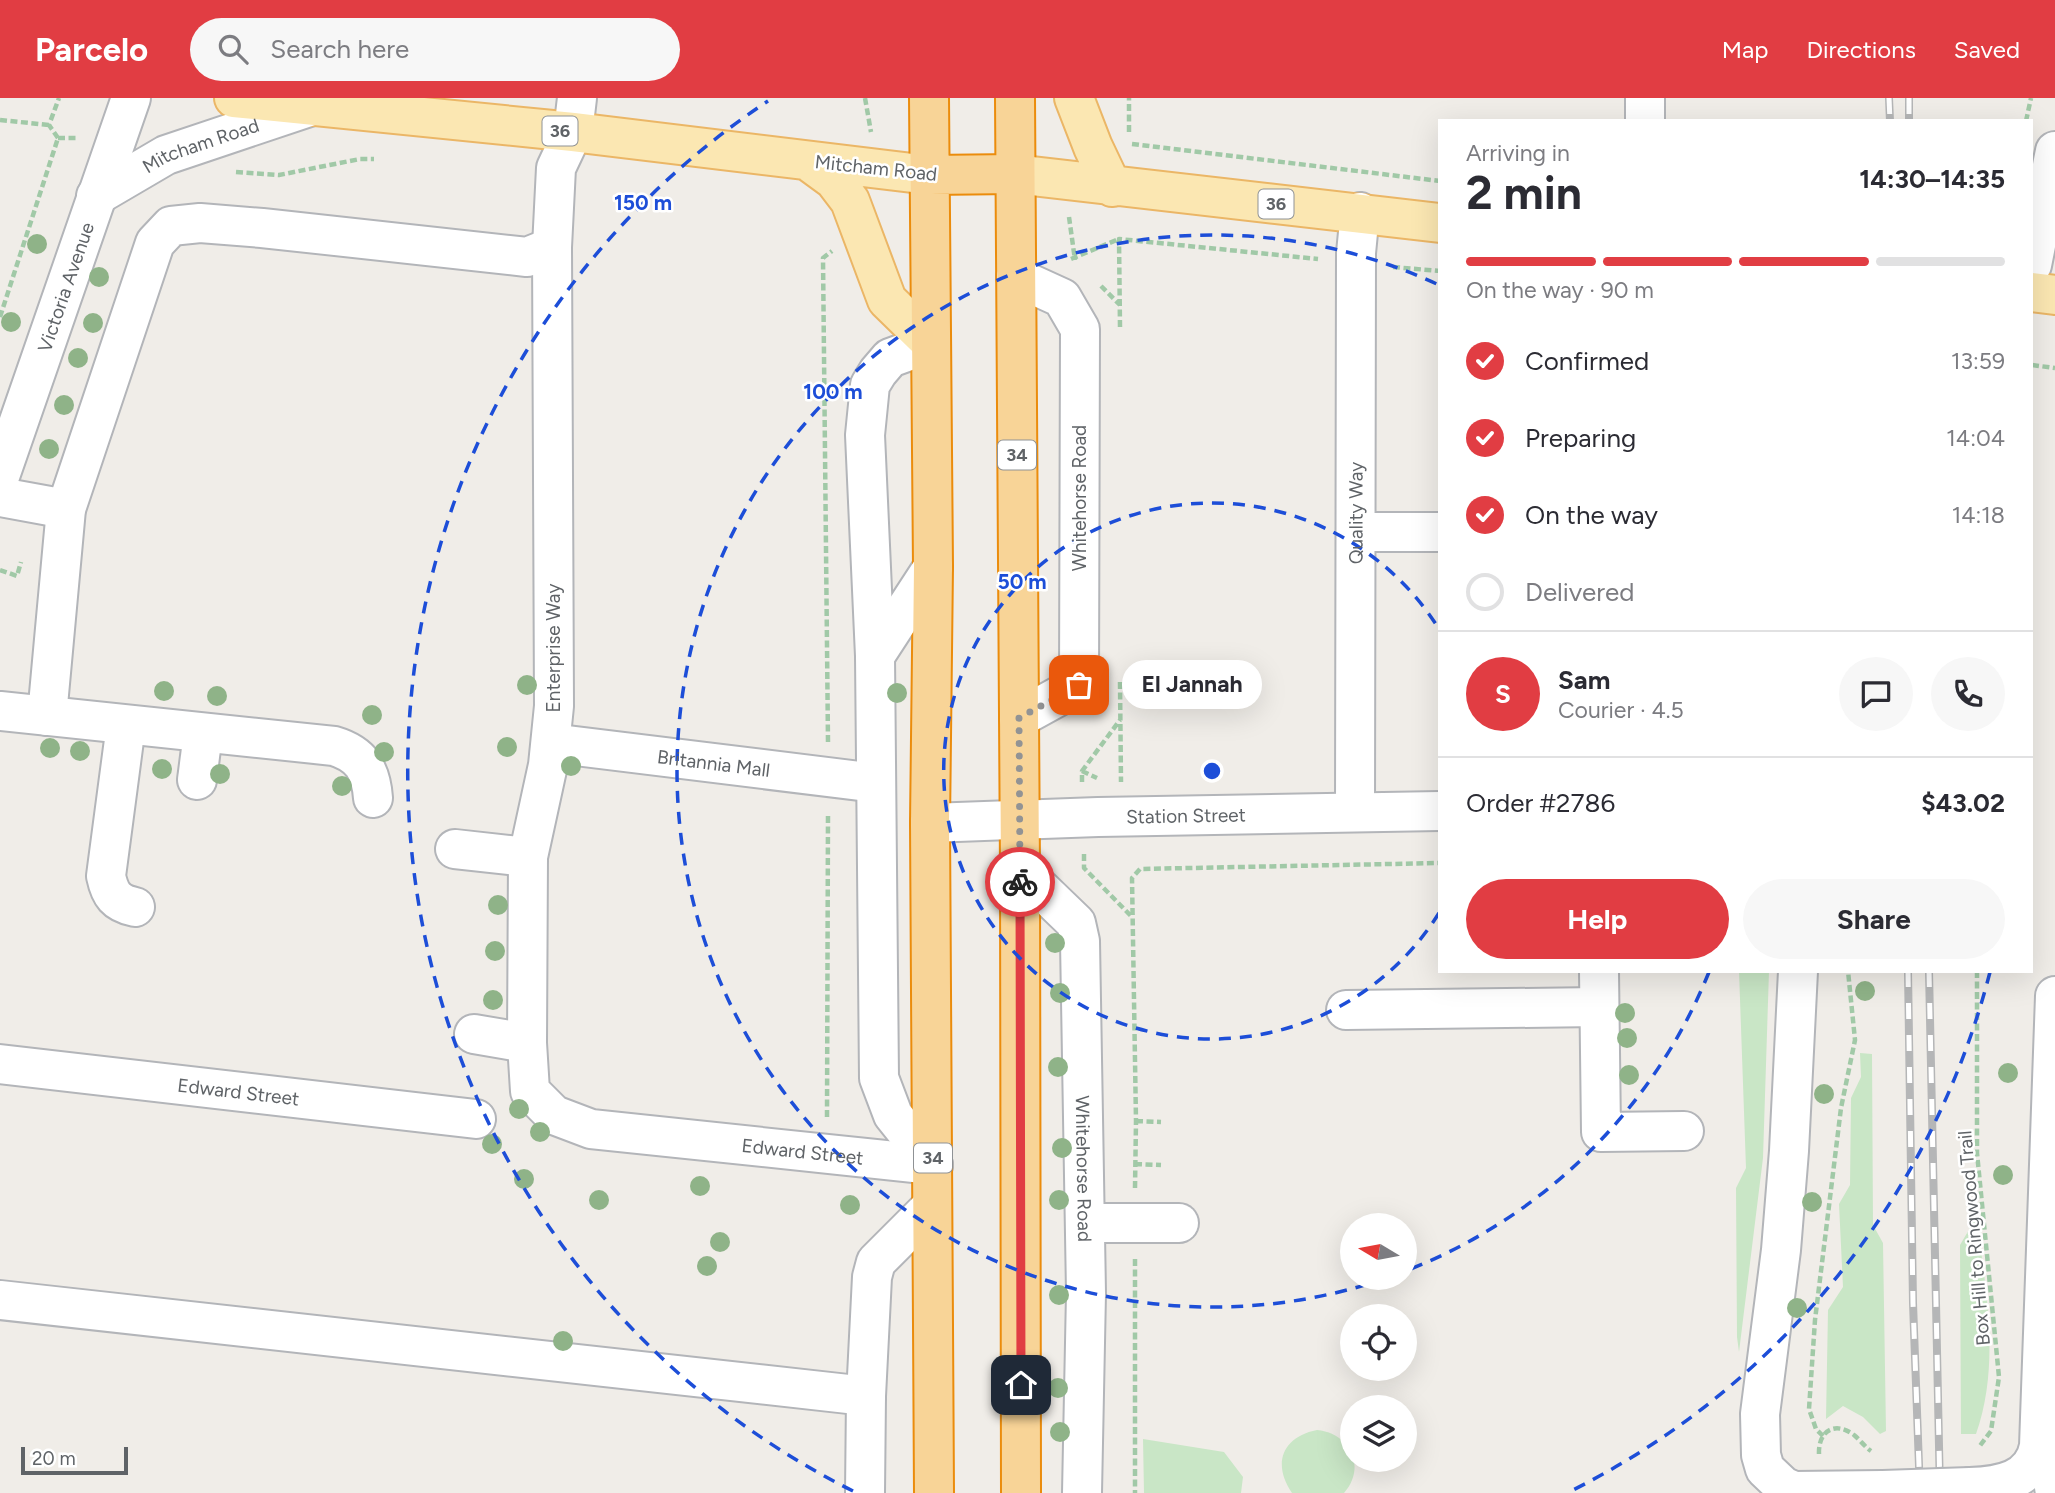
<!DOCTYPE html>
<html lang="en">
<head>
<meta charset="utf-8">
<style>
	body { margin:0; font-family:Figtree,sans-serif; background:#f7f7f7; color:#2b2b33; height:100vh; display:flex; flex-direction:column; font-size:26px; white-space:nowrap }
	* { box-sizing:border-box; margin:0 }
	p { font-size:23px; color:#7c7c81 }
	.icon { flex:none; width:38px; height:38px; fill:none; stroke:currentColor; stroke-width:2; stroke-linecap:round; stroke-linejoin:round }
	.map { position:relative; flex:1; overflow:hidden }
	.side { position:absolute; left:1438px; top:21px; width:595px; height:854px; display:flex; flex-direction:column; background:#fff; border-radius:0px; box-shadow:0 7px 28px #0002 }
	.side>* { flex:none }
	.needle { width:46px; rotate:280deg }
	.buttons { position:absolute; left:1340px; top:1115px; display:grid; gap:14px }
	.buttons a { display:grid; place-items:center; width:77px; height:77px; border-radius:50%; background:#fff; box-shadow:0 7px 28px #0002; font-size:35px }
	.scale { position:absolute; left:21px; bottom:18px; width:107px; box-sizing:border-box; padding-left:7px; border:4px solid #5f6367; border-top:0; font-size:19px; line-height:24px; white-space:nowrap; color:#5f6367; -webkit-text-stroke:5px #fff; paint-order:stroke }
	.pin { position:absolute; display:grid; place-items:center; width:60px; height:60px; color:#fff; margin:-30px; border-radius:14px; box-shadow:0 4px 10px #0006 }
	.courier { position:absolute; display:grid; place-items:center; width:70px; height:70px; margin:-35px; border:5px solid #e13d43; border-radius:50%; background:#fff; color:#222; box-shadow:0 2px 9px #0007 }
	.bubble { position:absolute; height:49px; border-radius:24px; background:#fff; box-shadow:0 7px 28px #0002; font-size:23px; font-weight:700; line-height:49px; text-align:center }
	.head em { font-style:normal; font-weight:700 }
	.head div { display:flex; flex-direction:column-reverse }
	.head { display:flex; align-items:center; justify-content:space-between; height:119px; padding:0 28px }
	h1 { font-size:46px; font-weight:700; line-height:52px }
	.bar { display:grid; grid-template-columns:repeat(4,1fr); gap:10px 7px; align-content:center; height:84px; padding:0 28px }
	.bar i { height:9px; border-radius:5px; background:#e1e1e2 }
	.bar .current { background:#e13d43 }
	.bar p { grid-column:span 4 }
	.line { display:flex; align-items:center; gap:18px; padding:0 28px; border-top:2px solid #e1e1e2 }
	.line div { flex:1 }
	.round { display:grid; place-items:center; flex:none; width:74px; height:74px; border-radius:37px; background:#f7f7f7 }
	ol { padding:0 28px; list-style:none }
	li { display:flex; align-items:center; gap:21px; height:77px }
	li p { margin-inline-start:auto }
	li .icon { padding:7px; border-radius:50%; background:#e13d43; color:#fff; stroke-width:4 }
	li:last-child { color:#7c7c81 }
	li i { width:38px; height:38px; border:4px solid #e1e1e2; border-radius:50% }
	.action { display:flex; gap:14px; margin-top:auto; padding:14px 28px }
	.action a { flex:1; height:80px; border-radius:42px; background:#e13d43; color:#fff; font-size:28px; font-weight:700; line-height:80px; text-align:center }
	.action a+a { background:#f7f7f7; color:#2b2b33 }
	header { display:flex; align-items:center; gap:42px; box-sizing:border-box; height:98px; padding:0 35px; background:#e13d43; color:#fff }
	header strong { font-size:33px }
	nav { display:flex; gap:38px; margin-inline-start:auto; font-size:24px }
	.search { width:490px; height:63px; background:#f7f7f7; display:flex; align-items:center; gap:18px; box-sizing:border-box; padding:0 24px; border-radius:38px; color:#7c7c81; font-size:26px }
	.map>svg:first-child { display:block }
	.green { fill:#c9e6c6 }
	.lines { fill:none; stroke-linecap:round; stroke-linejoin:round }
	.minor-casing { stroke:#b3b5b9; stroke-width:42 }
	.major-casing { stroke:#ebb666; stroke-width:42 }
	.highway-casing { stroke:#eb8c0c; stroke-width:42 }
	.path { stroke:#a1c9a7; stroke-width:4.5; stroke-dasharray:7 3.5; stroke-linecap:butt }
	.minor { stroke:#fff; stroke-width:38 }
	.major { stroke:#fbe7b2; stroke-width:38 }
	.highway { stroke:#f8d497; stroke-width:38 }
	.rail-casing { stroke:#b5b6b7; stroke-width:8 }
	.rail { stroke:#fff; stroke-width:5; stroke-dasharray:16; stroke-linecap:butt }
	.minor-bridge-casing { stroke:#b3b5b9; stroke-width:42; stroke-linecap:butt }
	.minor-bridge { stroke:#fff; stroke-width:38 }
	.tree { fill:#8fb388 }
	.done { stroke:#929394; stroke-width:7; stroke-dasharray:0 12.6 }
	.route { stroke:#e13d43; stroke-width:9 }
	.ring { fill:none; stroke:#1d4ed8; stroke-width:3.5; stroke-dasharray:12 9 }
	.labels { text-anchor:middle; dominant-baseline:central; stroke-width:5; stroke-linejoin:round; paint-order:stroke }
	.shield { fill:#fff; stroke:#8f9295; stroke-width:2 }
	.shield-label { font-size:18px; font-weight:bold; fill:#5f6367 }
	.street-label { font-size:19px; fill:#5f6367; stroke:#fff }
	.centre { fill:#1d4ed8; stroke:#fff; stroke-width:3.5 }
	.ring-label { font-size:21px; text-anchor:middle; font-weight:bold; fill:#1d4ed8; stroke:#fff; stroke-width:5; stroke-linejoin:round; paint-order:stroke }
</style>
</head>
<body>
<header>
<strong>Parcelo</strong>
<div class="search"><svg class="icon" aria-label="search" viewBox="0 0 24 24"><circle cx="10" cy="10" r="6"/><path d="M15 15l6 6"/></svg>Search here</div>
<nav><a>Map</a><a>Directions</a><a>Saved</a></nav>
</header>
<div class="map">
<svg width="2055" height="1395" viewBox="0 0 2055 1395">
	<rect width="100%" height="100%" fill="#f0ede8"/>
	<!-- green -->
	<path class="green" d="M1739 873H1769L1763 1060 1739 1254 1737 1239 1736 1090 1746 1070Z
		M1860 955 1872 956 1873 1127 1883 1145 1886 1333 1880 1336 1863 1319 1843 1308 1826 1321 1828 1212 1843 1189 1839 1106 1850 1087 1851 1000 1861 979Z
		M1975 1107C1984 1183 2002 1262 1976 1336H1961L1960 1147 1970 1130V1108Z
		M1317 1332C1350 1335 1367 1369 1344 1395H1292C1272 1366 1282 1339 1317 1332Z
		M1143 1341 1224 1354 1243 1379 1241 1395H1144Z"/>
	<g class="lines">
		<!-- minor casing -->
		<g class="minor-casing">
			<g id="minor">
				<path id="s1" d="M577 0 573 34 556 70 552 149 554 608 548 667 528 759 527 945 530 993 554 1017 591 1031 933 1067"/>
				<path d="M1645 23V0"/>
				<path id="s2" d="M96 98 166 57 312 8"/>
				<path d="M2032 167 2055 53"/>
				<path d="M1016 179 1062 200 1080 231 1079 587 1019 620"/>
				<path d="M931 245 890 260 878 274 870 287 865 337 875 558 879 980 893 1017 933 1067"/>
				<path id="s3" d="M0 378 131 0"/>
				<path d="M0 399 66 411"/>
				<path d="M1357 434H1440"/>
				<path d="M875 558 933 469"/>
				<path d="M0 613 334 648C361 656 371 672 373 700"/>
				<path d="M47 618 66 411 155 145 171 128 200 125 262 130 527 159 552 149"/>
				<path d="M126 627 106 778C110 797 116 805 135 809"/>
				<path id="s4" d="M551 645 876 685"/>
				<path d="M197 682 203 635"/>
				<path id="s5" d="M1355 714 1356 155 1360 114"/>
				<path id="s6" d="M930 725 1098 719 1440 713"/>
				<path d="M455 751 528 759"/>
				<path id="s7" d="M1020 771 1076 825 1080 843 1086 1195 1082 1395"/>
				<path d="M1599 873 1601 1034 1684 1033"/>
				<path d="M1798 873 1789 1053 1781 1152 1760 1316 1761 1357 1765 1371 1783 1388 1794 1393 1883 1392"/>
				<path d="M1346 912 1599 909"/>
				<path d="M474 936 527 945"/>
				<path id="s8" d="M0 966 476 1021"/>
				<path d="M1085 1125H1179"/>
				<path d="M0 1202 866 1298"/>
				<path d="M2045 1334 2055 1395"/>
				<path d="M1970 1389C1999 1388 2033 1383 2039 1348L2055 898"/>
				<path d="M865 1395 866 1298 872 1179 876 1164 932 1108"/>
			</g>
		</g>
		<!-- major casing -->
		<g class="major-casing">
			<path id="major" d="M234 0 573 34 929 77
				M1074 0 1093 49 1112 89
				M808 63 834 82 850 103 887 202 931 245
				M1015 76 1440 125
				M2032 194 2055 197"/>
		</g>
		<!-- highway casing -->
		<g class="highway-casing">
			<path id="highway" d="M929 0 933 469 930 725 934 1395
				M1015 0 1020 771 1021 1395
				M929 77 1015 76"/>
		</g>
		<!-- path -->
		<path class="path" d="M865 0 871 34
			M0 22 49 27
			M2026 23 2031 0
			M1129 34V0
			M58 40H78
			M58 40 49 27 59 0
			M1132 46 1440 83
			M236 74 279 77 360 61H374
			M1069 119 1075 162
			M1071 161 1119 141
			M1393 169 1440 173
			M1101 188 1120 207
			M0 219 58 40
			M1120 229 1119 141 1318 161
			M2032 267 2055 270
			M0 472 17 478 21 464
			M1120 584 1121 684
			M828 644 823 160 832 153
			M1082 673 1097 680
			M1082 684V673L1120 622
			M1084 756V770L1132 819
			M1977 873V1055L1999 1279 1991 1333 1979 1349
			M827 1019 828 716
			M1136 1023 1161 1024
			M1135 1066 1161 1067
			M1135 1090 1136 1023 1132 780 1140 771 1440 765
			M1135 1161V1395
			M1823 1338 1816 1331 1809 1311 1815 1222 1841 1010 1855 942 1848 873
			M1819 1356C1818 1334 1834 1322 1854 1337 1860 1342 1865 1349 1871 1353"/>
		<!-- minor -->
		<use href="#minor" class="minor"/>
		<!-- major -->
		<use href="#major" class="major"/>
		<!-- highway -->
		<use href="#highway" class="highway"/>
		<!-- rail casing -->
		<g class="rail-casing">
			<path id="rail" d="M1889 0 1890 23
				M1909 0V23
				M1908 873 1913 1205 1920 1395
				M1929 873 1940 1395"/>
		</g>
		<!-- rail -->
		<use href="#rail" class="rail"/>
		<!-- minor-bridge casing -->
		<g class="minor-bridge-casing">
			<path id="minor-bridge" d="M1883 1392 1970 1389"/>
		</g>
		<!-- minor-bridge -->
		<use href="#minor-bridge" class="minor-bridge"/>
	</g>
	<!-- trees -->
	<g class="tree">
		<circle cx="37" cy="146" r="10"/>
		<circle cx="99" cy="179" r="10"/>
		<circle cx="11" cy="224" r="10"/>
		<circle cx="93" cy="225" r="10"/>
		<circle cx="78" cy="260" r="10"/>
		<circle cx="64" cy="307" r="10"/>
		<circle cx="49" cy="351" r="10"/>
		<circle cx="527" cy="587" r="10"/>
		<circle cx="164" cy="593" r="10"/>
		<circle cx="897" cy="595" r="10"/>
		<circle cx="217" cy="598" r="10"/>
		<circle cx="372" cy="617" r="10"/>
		<circle cx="507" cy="649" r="10"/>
		<circle cx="50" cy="650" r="10"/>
		<circle cx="80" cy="653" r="10"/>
		<circle cx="384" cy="654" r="10"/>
		<circle cx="571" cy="668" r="10"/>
		<circle cx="162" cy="671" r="10"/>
		<circle cx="220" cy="676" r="10"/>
		<circle cx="342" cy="688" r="10"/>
		<circle cx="498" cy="807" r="10"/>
		<circle cx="1055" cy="845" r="10"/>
		<circle cx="495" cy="853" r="10"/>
		<circle cx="1865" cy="893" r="10"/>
		<circle cx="1060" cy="895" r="10"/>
		<circle cx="493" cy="902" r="10"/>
		<circle cx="1625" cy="915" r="10"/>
		<circle cx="1627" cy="940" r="10"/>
		<circle cx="1058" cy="969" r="10"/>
		<circle cx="2008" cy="975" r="10"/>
		<circle cx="1629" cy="977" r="10"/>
		<circle cx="1824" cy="996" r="10"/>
		<circle cx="519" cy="1011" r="10"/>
		<circle cx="540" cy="1034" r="10"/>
		<circle cx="492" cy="1046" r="10"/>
		<circle cx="1062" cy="1050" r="10"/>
		<circle cx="2003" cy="1077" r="10"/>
		<circle cx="524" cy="1081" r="10"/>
		<circle cx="700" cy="1088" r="10"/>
		<circle cx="599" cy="1102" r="10"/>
		<circle cx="1059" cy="1102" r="10"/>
		<circle cx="1812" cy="1104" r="10"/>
		<circle cx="850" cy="1107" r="10"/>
		<circle cx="720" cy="1144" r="10"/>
		<circle cx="707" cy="1168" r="10"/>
		<circle cx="1059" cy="1197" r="10"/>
		<circle cx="1797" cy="1210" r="10"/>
		<circle cx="563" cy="1243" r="10"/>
		<circle cx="1058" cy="1290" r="10"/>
		<circle cx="1060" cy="1334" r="10"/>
	</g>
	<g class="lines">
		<!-- done -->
		<path class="done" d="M1020 784 1019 620 1079 587"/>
		<!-- route -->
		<path class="route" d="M1020 784 1021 1287"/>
	</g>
	<!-- distance rings -->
	<g class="ring">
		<path d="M1439 815A268 268 0 1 1 1439 531"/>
		<path d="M1709 874A536 536 0 0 1 1408 1172M1387 1180A536 536 0 1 1 1439 187"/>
		<path d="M1990 874A804 804 0 0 1 1571 1393M853 1393A804 804 0 0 1 768 3"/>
	</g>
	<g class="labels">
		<!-- shield labels -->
		<g class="shield">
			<rect x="542.5" y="18.5" width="35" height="29" rx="5"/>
			<rect x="1258.5" y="91.5" width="35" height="29" rx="5"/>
			<rect x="998" y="342.5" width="38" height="29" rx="5"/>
			<rect x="914" y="1045.5" width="38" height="29" rx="5"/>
		</g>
		<g class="shield-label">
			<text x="560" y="33">36</text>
			<text x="1276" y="106">36</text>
			<text x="1017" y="357">34</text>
			<text x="933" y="1060">34</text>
		</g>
		<!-- street labels -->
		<g class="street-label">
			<text stroke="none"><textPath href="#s2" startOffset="117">Mitcham Road</textPath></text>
			<text transform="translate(876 70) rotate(6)">Mitcham Road</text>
			<text stroke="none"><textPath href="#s3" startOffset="200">Victoria Avenue</textPath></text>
			<text transform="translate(1079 400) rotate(-90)">Whitehorse Road</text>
			<text stroke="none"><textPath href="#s5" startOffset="299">Quality Way</textPath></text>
			<text transform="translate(553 550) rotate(-90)">Enterprise Way</text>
			<text stroke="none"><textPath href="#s4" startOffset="164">Britannia Mall</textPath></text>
			<text stroke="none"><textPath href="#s6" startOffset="256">Station Street</textPath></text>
			<text stroke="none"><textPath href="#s8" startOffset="240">Edward Street</textPath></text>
			<text stroke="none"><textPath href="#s1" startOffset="1286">Edward Street</textPath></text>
			<text stroke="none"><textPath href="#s7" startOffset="324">Whitehorse Road</textPath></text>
			<text transform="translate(1974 1140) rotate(-95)">Box Hill to Ringwood Trail</text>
		</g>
	</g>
	<circle cx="1212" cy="673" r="10" class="centre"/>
	<g class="ring-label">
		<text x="643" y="112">150 m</text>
		<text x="833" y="301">100 m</text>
		<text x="1022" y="491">50 m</text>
	</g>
</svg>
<div class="buttons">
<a><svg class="needle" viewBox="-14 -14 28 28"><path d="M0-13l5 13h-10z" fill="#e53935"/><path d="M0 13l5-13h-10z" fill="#7c7c81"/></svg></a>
<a><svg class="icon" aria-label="locate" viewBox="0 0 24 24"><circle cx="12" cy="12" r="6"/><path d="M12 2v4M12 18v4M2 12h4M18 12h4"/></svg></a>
<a><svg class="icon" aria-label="layers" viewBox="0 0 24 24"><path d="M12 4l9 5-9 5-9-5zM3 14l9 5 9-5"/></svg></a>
</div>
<div class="scale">20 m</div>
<div class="pin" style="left:1079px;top:587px;background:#ea580c"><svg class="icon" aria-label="bag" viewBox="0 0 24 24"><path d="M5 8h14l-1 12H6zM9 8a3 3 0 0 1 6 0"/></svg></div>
<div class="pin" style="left:1021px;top:1287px;background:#1f2937"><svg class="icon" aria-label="home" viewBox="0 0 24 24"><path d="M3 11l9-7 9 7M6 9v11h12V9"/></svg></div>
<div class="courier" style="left:1020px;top:784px"><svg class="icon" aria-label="bike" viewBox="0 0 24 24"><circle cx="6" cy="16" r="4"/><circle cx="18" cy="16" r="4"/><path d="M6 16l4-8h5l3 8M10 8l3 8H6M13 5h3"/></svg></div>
<div class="bubble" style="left:1122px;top:562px;width:140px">El Jannah</div>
<section class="side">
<div class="head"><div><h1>2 min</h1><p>Arriving in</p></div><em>14:30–14:35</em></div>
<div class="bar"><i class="current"></i><i class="current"></i><i class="current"></i><i></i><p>On the way · 90 m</p></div>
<ol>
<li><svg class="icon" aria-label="check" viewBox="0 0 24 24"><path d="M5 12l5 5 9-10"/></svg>Confirmed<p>13:59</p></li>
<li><svg class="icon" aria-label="check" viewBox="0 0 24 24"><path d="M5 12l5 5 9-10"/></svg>Preparing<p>14:04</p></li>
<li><svg class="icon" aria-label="check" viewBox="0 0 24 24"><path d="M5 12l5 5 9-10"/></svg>On the way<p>14:18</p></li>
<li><i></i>Delivered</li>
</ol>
<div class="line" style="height:126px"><b class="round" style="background:#e13d43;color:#fff">S</b><div><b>Sam</b><p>Courier · 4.5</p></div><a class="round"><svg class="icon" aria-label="chat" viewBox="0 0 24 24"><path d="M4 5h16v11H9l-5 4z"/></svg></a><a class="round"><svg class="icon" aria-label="phone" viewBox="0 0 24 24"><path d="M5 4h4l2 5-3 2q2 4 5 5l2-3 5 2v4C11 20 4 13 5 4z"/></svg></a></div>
<div class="line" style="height:91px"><div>Order #2786</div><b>$43.02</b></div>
<div class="action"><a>Help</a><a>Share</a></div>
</section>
</div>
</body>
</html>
